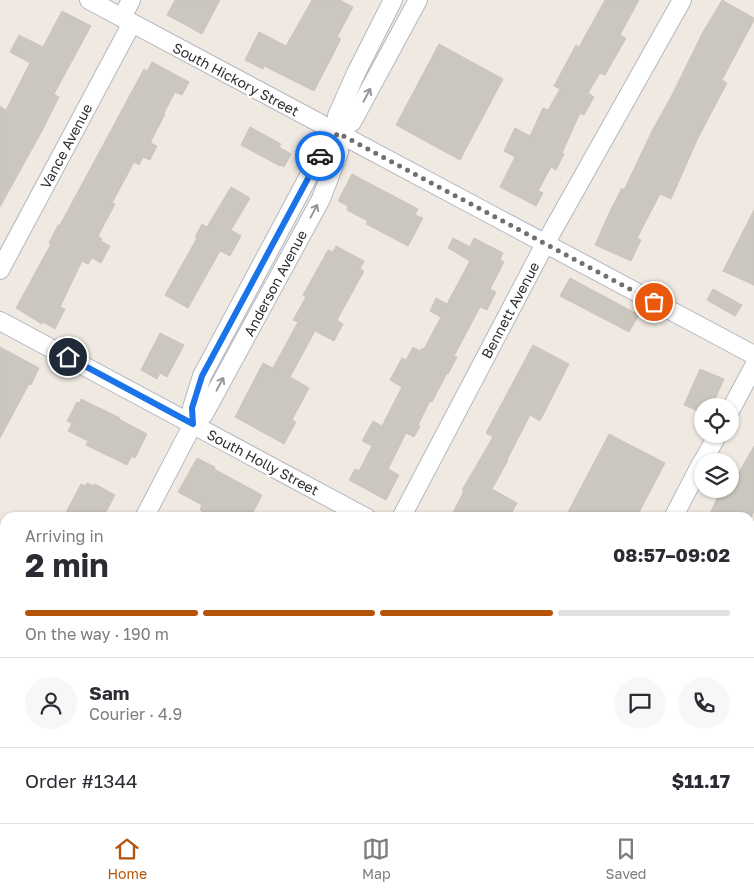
<!DOCTYPE html>
<html lang="en">
<head>
<meta charset="utf-8">
<style>
	body { margin:0; font-family:"Golos Text",sans-serif; background:#f7f7f7; color:#2b2b33; height:100vh; display:flex; flex-direction:column; font-size:19px; white-space:nowrap }
	* { box-sizing:border-box; margin:0 }
	p { font-size:16px; color:#7c7c81 }
	.icon { flex:none; width:28px; height:28px; fill:none; stroke:currentColor; stroke-width:2; stroke-linecap:round; stroke-linejoin:round }
	.map { position:relative; flex:1; overflow:hidden }
	.panel { position:absolute; left:0px; top:512px; width:755px; height:311px; display:flex; flex-direction:column; background:#fff; border-radius:15px 15px 0 0; box-shadow:0 1px 4px #0004 }
	.panel>* { flex:none }
	.buttons { position:absolute; left:694px; top:398px; display:grid; gap:10px }
	.buttons a { display:grid; place-items:center; width:45px; height:45px; border-radius:50%; background:#fff; box-shadow:0 1px 4px #0004; font-size:25px }
	.pin { position:absolute; display:grid; place-items:center; width:42px; height:42px; color:#fff; margin:-21px; border:2px solid #fff; border-radius:50%; box-shadow:0 1px 5px #0007 }
	.courier { position:absolute; display:grid; place-items:center; width:50px; height:50px; margin:-25px; border:4px solid #1a73e8; border-radius:50%; background:#fff; color:#222; box-shadow:0 1px 6px #0007 }
	.head em { font-style:normal; font-weight:700 }
	.head div { display:flex; flex-direction:column-reverse }
	.head { display:flex; align-items:center; justify-content:space-between; height:85px; padding:0 25px }
	h1 { font-size:32px; font-weight:700; line-height:38px }
	.bar { display:grid; grid-template-columns:repeat(4,1fr); gap:8px 5px; align-content:center; height:60px; padding:0 25px }
	.bar i { height:6px; border-radius:4px; background:#e1e1e2 }
	.bar .on { background:#b45309 }
	.bar p { grid-column:span 4 }
	.line { display:flex; align-items:center; gap:12px; padding:0 25px; border-top:1px solid #e1e1e2 }
	.line div { flex:1 }
	.round { display:grid; place-items:center; flex:none; width:52px; height:52px; border-radius:26px; background:#f7f7f7 }
	.menu { display:flex; justify-content:space-around; align-items:center; height:70px; border-top:1px solid #e1e1e2; background:#fff; font-size:14px; color:#7c7c81 }
	.menu a { display:grid; justify-items:center; gap:2px }
	.menu .on { color:#b45309 }
	.map>svg:first-child { display:block }
	.education { fill:#f0e6d1 }
	.building { fill:#cbc7bf; stroke:#cbc5ba }
	.lines { fill:none; stroke-linecap:round; stroke-linejoin:round }
	.minor-casing { stroke:#b4b7c1; stroke-width:20 }
	.minor { stroke:#fff; stroke-width:18 }
	.oneway { stroke:#969696 }
	.done { stroke:#726f6d; stroke-width:5; stroke-dasharray:0 9 }
	.route { stroke:#1a73e8; stroke-width:6 }
	.labels { text-anchor:middle; dominant-baseline:central; stroke-width:4.5; stroke-linejoin:round; paint-order:stroke }
	.street-label { font-size:14px; fill:#2e2e2e; stroke:#fff }
</style>
</head>
<body>
<div class="map">
<svg width="754" height="823" viewBox="0 0 754 823">
	<rect width="100%" height="100%" fill="#efe9e1"/>
	<!-- education -->
	<path class="education" d="M280 819H497L495 823H288Z"/>
	<!-- building -->
	<path class="building" d="M175 0H220L202 34 167 15Z
		M312 0H340L353 7 337 37 341 39 314 91 264 66 263 69 245 60 259 32 286 46Z
		M605 0H639L620 35 626 38 605 75 600 73 588 93 594 97 584 115 580 113 562 153 564 154 556 170 551 167 538 191 543 193 536 206 500 187 515 157 504 151 515 128 530 136 543 108 548 110 560 89 554 86 576 45 579 47Z
		M722 0 754 18V20L722 80 727 83 698 138 671 199 660 194 637 238 641 240 631 261 595 245 611 209 622 188 624 190 653 129 671 97 703 32Z
		M62 11 91 26 54 94 59 97 43 129 0 207V106L6 110 30 63 10 52 19 35 43 47Z
		M439 44 503 79 460 160 396 125Z
		M152 62 189 82 182 95 175 92 164 113 165 114 151 141V143L157 146 150 160 143 157 139 165 134 162 112 203 115 204 98 236 102 239 101 241 110 246 101 263 92 258 88 264 82 261 60 307 65 309 55 329 43 322 42 324 16 308 51 244 49 243 58 225H60L144 69 147 71Z
		M250 127 281 144 279 147 291 154 284 167 281 165 280 166 241 145Z
		M352 174 418 209 415 215 423 218 408 246 366 224 368 221 347 210 348 206 338 201Z
		M231 187 250 198 231 230 241 236 230 256 220 251 188 308 165 295 197 238 195 237 202 224 207 227Z
		M754 210V285L723 271Z
		M453 238 470 247 474 238 503 253 500 260 504 262 490 289 496 292 487 310 480 307 454 356 457 357 448 374 447 373 432 402 430 401 418 425 420 426 414 437 406 433 388 469 399 475 386 500 349 480 355 469 359 471 372 446 362 441 373 421 382 426 402 387 390 380 402 358 406 360 413 347 420 351 422 348 424 349 441 317 430 311 436 298 447 304 470 261 448 248Z
		M336 246 364 261 360 269 364 271 337 320 343 324 334 341 315 331 290 377 309 388 292 420 296 422 284 444 235 417 263 363 273 368 298 322 293 320 306 297 303 295 328 250 333 252Z
		M570 278 639 315 629 332 560 296Z
		M713 289 742 305 735 316 707 300Z
		M160 333 184 345 167 377 160 373 157 379 141 370Z
		M533 345 569 364 540 421 530 415 507 460H508L492 489 517 503 509 518H450L464 491 462 490 493 437 486 433Z
		M0 347 39 368 31 385 29 384 0 438Z
		M700 369 724 379 712 406H702V413L684 405Z
		M81 399 120 418 119 419 147 434 135 458 132 456 127 465 86 445 88 441 68 431 72 423 67 421 77 402 80 403Z
		M609 434 665 463 636 518H565Z
		M754 446V511L751 518H708L719 494 725 497Z
		M197 458 215 467 214 469 262 495 250 518H214L200 510 202 505 178 492Z
		M87 483 94 486 95 484 115 495 103 518H63L81 484 85 486Z"/>
	<g class="lines">
		<!-- minor casing -->
		<g class="minor-casing">
			<path id="minor" d="M89 0 754 355
				M122 18 131 0
				M0 270 132 23
				M0 321 367 518
				M730 411 754 366
				M193 424 192 408 202 376 319 157 338 133 352 122 418 0
				M703 461 718 434
				M144 518 193 424 204 414 321 199 339 152 337 116 356 73 393 0
				M401 518 545 244 682 0
				M673 518 702 462
				M0 690 5 692
				M750 722 754 725
				M0 791 5 782
				M242 819 250 823
				M509 823 511 819"/>
		</g>
		<!-- minor -->
		<use href="#minor" class="minor"/>
	</g>
	<!-- one-way arrows -->
	<defs><path id="oneway-shaft" d="M-6 0H5M1.5-3L5.5 0L1.5 3" fill="none" stroke-width="1.6" stroke-linecap="round" stroke-linejoin="round" transform="scale(1.25)"/></defs>
	<g class="oneway">
		<use href="#oneway-shaft" transform="translate(367 95) rotate(-62)"/>
		<use href="#oneway-shaft" transform="translate(314 211) rotate(-62)"/>
		<use href="#oneway-shaft" transform="translate(220 384) rotate(-62)"/>
	</g>
	<g class="lines">
		<!-- done -->
		<path class="done" d="M320 156 338 133 654 302"/>
		<!-- route -->
		<path class="route" d="M68 357 193 424 192 408 202 376 320 156"/>
	</g>
	<g class="labels">
		<!-- street labels -->
		<g class="street-label">
			<text transform="translate(236 79) rotate(28)">South Hickory Street</text>
			<text transform="translate(66 146) rotate(-62)">Vance Avenue</text>
			<text transform="translate(275 283) rotate(-62)">Anderson Avenue</text>
			<text transform="translate(510 310) rotate(-62)">Bennett Avenue</text>
			<text transform="translate(263 462) rotate(28)">South Holly Street</text>
		</g>
	</g>
</svg>
<div class="buttons">
<a><svg class="icon" aria-label="locate" viewBox="0 0 24 24"><circle cx="12" cy="12" r="6"/><path d="M12 2v4M12 18v4M2 12h4M18 12h4"/></svg></a>
<a><svg class="icon" aria-label="layers" viewBox="0 0 24 24"><path d="M12 4l9 5-9 5-9-5zM3 14l9 5 9-5"/></svg></a>
</div>
<div class="pin" style="left:654px;top:302px;background:#ea580c"><svg class="icon" aria-label="bag" viewBox="0 0 24 24"><path d="M5 8h14l-1 12H6zM9 8a3 3 0 0 1 6 0"/></svg></div>
<div class="pin" style="left:68px;top:357px;background:#1f2937"><svg class="icon" aria-label="home" viewBox="0 0 24 24"><path d="M3 11l9-7 9 7M6 9v11h12V9"/></svg></div>
<div class="courier" style="left:320px;top:156px"><svg class="icon" aria-label="car" viewBox="0 0 24 24"><path d="M5 17H2v-5l4-1 3-4h7l3 4 3 1v5h-3M9 17h6M6 11h13"/><circle cx="7" cy="17" r="2"/><circle cx="17" cy="17" r="2"/></svg></div>
<section class="panel">
<div class="head"><div><h1>2 min</h1><p>Arriving in</p></div><em>08:57–09:02</em></div>
<div class="bar"><i class="on"></i><i class="on"></i><i class="on"></i><i></i><p>On the way · 190 m</p></div>
<div class="line" style="height:90px"><a class="round"><svg class="icon" aria-label="person" viewBox="0 0 24 24"><circle cx="12" cy="8" r="4"/><path d="M4 21q1-7 8-7t8 7"/></svg></a><div><b>Sam</b><p>Courier · 4.9</p></div><a class="round"><svg class="icon" aria-label="chat" viewBox="0 0 24 24"><path d="M4 5h16v11H9l-5 4z"/></svg></a><a class="round"><svg class="icon" aria-label="phone" viewBox="0 0 24 24"><path d="M5 4h4l2 5-3 2q2 4 5 5l2-3 5 2v4C11 20 4 13 5 4z"/></svg></a></div>
<div class="line" style="height:65px"><div>Order #1344</div><b>$11.17</b></div>
</section>
</div>
<nav class="menu">
<a class="on"><svg class="icon" aria-label="home" viewBox="0 0 24 24"><path d="M3 11l9-7 9 7M6 9v11h12V9"/></svg>Home</a>
<a><svg class="icon" aria-label="map" viewBox="0 0 24 24"><path d="M3 6l6-2 6 2 6-2v14l-6 2-6-2-6 2zM9 4v14M15 6v14"/></svg>Map</a>
<a><svg class="icon" aria-label="saved" viewBox="0 0 24 24"><path d="M7 4h10v16l-5-4-5 4z"/></svg>Saved</a>
</nav>
</body>
</html>
